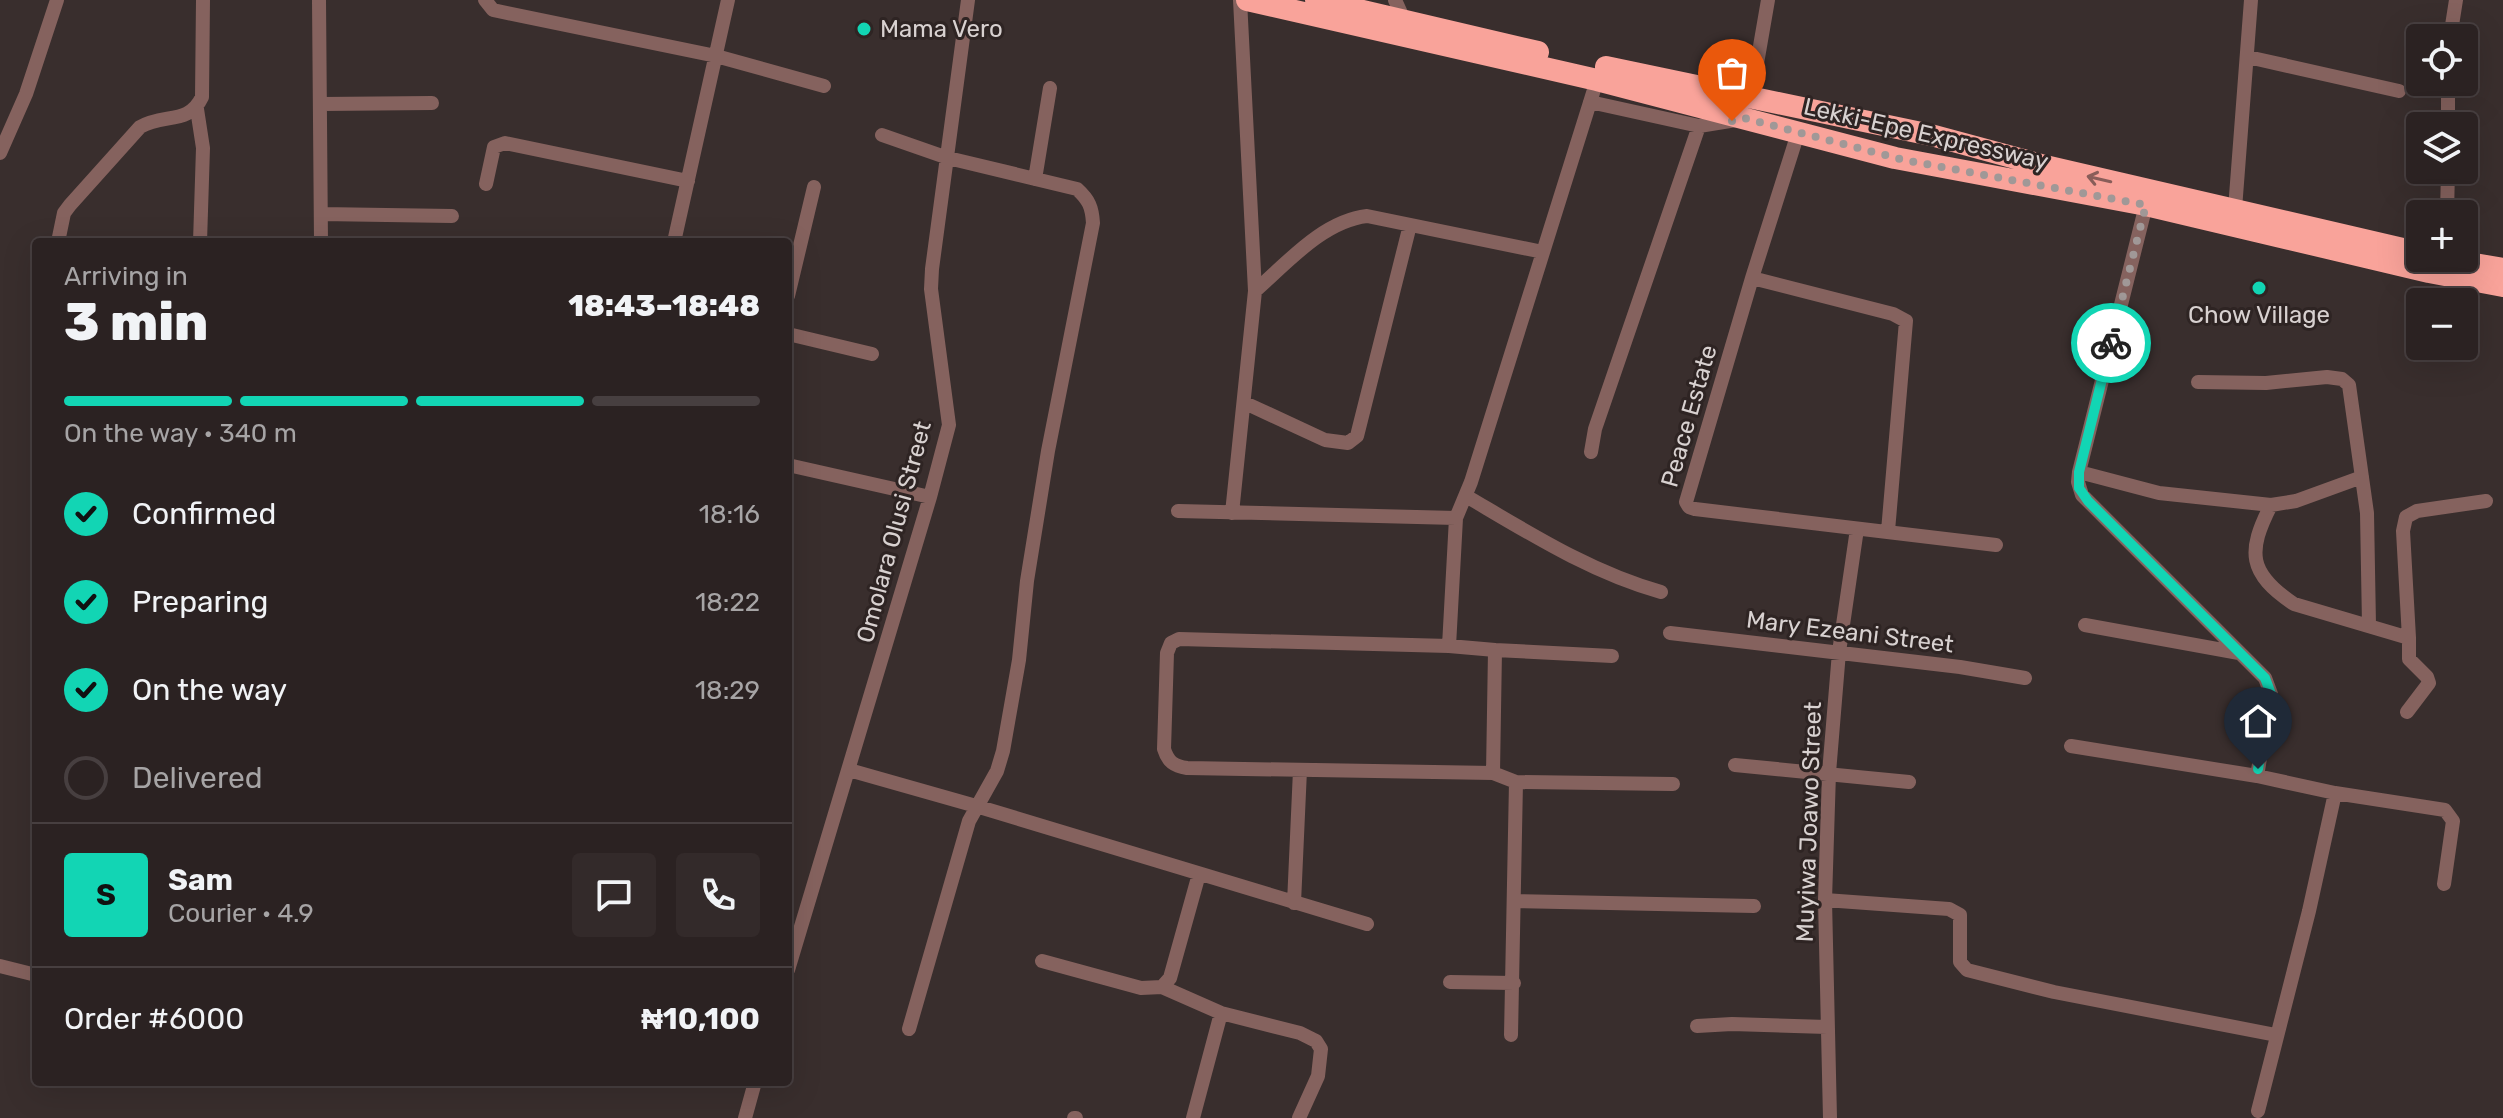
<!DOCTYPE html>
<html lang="en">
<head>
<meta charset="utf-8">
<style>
	body { margin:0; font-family:Rubik,sans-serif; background:#332a2a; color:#f1f3f6; height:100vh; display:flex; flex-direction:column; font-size:30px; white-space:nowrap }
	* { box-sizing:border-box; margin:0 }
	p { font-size:26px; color:#a6a4a5 }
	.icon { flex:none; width:44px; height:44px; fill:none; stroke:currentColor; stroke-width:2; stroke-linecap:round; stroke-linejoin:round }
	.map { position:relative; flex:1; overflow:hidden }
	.drawer { position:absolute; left:32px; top:238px; width:760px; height:848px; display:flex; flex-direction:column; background:#2b2222; border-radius:8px; box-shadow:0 8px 32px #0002,0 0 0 2px #473f40 }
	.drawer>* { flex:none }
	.controls { position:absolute; left:2406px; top:24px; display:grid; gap:16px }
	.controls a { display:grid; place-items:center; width:72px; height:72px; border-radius:8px; background:#2b2222; box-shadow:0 8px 32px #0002,0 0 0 2px #473f40; font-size:40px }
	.pin { position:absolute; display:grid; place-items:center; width:68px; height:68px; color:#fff; margin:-82px -34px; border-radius:50% 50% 50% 0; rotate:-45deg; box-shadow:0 0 8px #0007 }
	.pin .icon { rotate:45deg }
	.courier { position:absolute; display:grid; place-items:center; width:80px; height:80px; margin:-40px; border:6px solid #12d5b4; border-radius:50%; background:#fff; color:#222; box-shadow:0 2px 10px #0007 }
	.head em { font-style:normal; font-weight:800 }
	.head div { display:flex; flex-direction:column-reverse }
	.head { display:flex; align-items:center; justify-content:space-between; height:136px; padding:0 32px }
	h1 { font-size:52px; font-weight:800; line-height:60px }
	.bar { display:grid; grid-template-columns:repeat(4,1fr); gap:12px 8px; align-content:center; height:96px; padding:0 32px }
	.bar i { height:10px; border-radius:6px; background:#473f40 }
	.bar .current { background:#12d5b4 }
	.bar p { grid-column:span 4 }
	.line { display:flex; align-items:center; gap:20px; padding:0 32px; border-top:2px solid #473f40 }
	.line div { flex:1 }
	.round { display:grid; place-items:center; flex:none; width:84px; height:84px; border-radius:8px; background:#332a2a }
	ol { padding:0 32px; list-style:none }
	li { display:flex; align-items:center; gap:24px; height:88px }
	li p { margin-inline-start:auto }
	li .icon { padding:8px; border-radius:50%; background:#12d5b4; color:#111; stroke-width:4 }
	li:last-child { color:#a6a4a5 }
	li i { width:44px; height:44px; border:4px solid #473f40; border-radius:50% }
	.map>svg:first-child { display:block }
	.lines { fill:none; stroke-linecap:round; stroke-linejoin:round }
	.minor { stroke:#85625e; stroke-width:14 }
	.highway { stroke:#f9a39a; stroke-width:22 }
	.oneway { stroke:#895d59 }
	.done { stroke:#a09897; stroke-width:8; stroke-dasharray:0 14.4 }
	.route { stroke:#12d5b4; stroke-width:10 }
	.poi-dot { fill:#12d5b4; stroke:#2e2423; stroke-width:3 }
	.labels { text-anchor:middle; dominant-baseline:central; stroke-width:6; stroke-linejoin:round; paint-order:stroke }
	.poi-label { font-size:24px; fill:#d8d1d0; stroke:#2e2423; text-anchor:start }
	.street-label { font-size:24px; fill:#d8d1d0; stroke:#2e2423 }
</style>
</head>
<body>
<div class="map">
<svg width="2503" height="1118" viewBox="0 0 2503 1118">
	<rect width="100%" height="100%" fill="#392e2d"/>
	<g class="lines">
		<!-- minor -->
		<path class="minor" d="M319 0 321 242
			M485 0 493 10 507 13 716 56 824 86
			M1395 0 1405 22
			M2450 38 2456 0
			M2248 57 2399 91
			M1751 98 1768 0
			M1590 102 1699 126
			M322 104 432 103
			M197 109 203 148 200 242
			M2448 126V82
			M1798 133 1752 278 1686 502 1689 507 1695 509 1996 545
			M882 135 948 158 1077 189C1089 200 1092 207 1093 223L1048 451 1027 581 1019 660 1003 751 997 771 969 821 909 1029
			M0 153 26 94 57 0
			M1035 179 1050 88
			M486 184 494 147 505 143 688 181
			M2146 205 2079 472 2078 482 2082 495 2265 678 2271 694 2257 776 2335 793 2445 810 2453 821 2444 884
			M2235 209 2251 0
			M321 214 452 216
			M2447 214 2448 170
			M58 242 64 213 70 205 140 127C164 113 189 125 202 97L203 0
			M674 242 728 0
			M1752 278 1893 314 1906 321 1888 531
			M1255 291C1287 263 1323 221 1367 216L1543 252
			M788 296 814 187
			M788 334 872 354
			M2198 382 2266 383 2327 377 2342 379 2349 385 2367 513 2369 625
			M1245 403 1325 440 1348 443 1357 436 1410 225
			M1591 452 1595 429 1699 126 1736 120
			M788 465 930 497
			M2079 472 2159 493 2271 505 2296 501 2362 477
			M1466 496C1529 533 1590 572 1661 592
			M2271 505C2247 552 2248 573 2294 604L2409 638V659L2427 677 2429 683 2407 712
			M1178 511 1456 518
			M1232 513 1255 291 1240 0
			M2085 625 2239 653
			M1670 633 1960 667 2025 678
			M2409 638 2403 531 2406 517 2417 511 2486 501
			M1449 646 1179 639 1171 643 1167 653 1164 749C1168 762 1174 766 1187 768L1493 773
			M1495 650 1612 656
			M2071 746 2257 776
			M1735 765 1909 782
			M849 770 976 806 1367 924
			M1516 782 1673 784
			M1825 900 1949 909 1960 915V962L1967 970 2054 992 2276 1035
			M1515 901 1754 906
			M1294 903 1300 770
			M1042 961 1141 988 1162 987 1170 978 1199 874
			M0 966 36 975
			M788 970 930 497 949 425 931 289 932 269 968 0
			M1450 982 1514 983
			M1162 987 1221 1013 1300 1033 1316 1041 1321 1049 1318 1076 1299 1118
			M1697 1026 1732 1024 1827 1027
			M1511 1035 1516 782 1493 773 1495 650 1449 646 1456 518 1471 482 1597 80
			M2258 1111 2309 911 2335 793
			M745 1118 755 1082
			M1074 1118H1076
			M1193 1118 1221 1013
			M1830 1118 1825 900 1829 773 1839 652 1857 529"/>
		<!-- highway -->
		<path class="highway" d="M1247 0 1597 80 1895 158 2146 205 2429 272 2503 286
			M1316 0 1538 52
			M1606 67 1931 135 2045 166 2420 253
			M2440 258 2503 269"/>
	</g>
	<!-- one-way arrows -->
	<defs><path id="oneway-shaft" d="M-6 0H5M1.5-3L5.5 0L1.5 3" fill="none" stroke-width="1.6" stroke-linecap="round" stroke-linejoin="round" transform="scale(2)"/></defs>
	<use class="oneway" href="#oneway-shaft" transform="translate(2099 179) rotate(-167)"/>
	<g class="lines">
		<!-- done -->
		<path class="done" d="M1732 121 1744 118 1904 160 2146 205 2111 343"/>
		<!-- route -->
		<path class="route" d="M2111 343 2079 472V488L2088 501 2265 678 2271 694 2258 769"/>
	</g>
	<!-- markers -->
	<g class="poi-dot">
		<circle cx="864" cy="29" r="8"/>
		<circle cx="2259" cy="288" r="8"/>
	</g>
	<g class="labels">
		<!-- poi labels -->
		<g class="poi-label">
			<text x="880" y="29">Mama Vero</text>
			<text x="2259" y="315" text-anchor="middle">Chow Village</text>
		</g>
		<!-- street labels -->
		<g class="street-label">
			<text transform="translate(1926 134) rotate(13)">Lekki-Epe Expressway</text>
			<text transform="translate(1689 416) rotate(-74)">Peace Estate</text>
			<text transform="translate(894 532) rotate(-75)">Omolara Olusi Street</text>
			<text transform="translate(1850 632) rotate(7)">Mary Ezeani Street</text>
			<text transform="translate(1809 822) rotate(-88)">Muyiwa Joawo Street</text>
		</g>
	</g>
</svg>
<div class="controls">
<a><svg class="icon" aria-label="locate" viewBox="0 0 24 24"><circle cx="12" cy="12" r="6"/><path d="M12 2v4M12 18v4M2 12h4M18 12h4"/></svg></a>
<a><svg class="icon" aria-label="layers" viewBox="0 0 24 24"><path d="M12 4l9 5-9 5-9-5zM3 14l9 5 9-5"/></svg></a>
<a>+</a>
<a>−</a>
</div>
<div class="pin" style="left:1732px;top:121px;background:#ea580c"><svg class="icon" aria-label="bag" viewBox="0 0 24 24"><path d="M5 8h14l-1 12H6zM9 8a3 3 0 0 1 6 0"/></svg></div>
<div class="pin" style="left:2258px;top:769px;background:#1f2937"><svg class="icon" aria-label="home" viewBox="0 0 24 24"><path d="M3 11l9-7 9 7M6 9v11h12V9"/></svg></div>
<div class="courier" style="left:2111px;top:343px"><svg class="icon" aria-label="bike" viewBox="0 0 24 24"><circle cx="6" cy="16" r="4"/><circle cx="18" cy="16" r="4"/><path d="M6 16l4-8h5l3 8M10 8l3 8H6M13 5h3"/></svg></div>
<section class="drawer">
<div class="head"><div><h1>3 min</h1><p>Arriving in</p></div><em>18:43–18:48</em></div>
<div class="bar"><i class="current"></i><i class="current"></i><i class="current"></i><i></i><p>On the way · 340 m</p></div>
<ol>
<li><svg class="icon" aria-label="check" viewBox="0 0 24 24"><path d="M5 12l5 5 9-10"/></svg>Confirmed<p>18:16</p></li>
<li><svg class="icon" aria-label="check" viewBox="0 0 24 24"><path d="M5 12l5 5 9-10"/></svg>Preparing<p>18:22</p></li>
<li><svg class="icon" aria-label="check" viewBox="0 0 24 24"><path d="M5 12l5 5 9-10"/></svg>On the way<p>18:29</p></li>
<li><i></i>Delivered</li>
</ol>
<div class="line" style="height:144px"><b class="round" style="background:#12d5b4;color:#111">S</b><div><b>Sam</b><p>Courier · 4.9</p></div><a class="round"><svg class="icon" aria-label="chat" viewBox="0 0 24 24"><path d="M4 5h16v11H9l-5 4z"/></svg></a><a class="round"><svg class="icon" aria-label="phone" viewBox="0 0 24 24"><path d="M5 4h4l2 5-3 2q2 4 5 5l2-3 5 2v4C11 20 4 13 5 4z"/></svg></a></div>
<div class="line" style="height:104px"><div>Order #6000</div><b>₦10,100</b></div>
</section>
</div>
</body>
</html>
